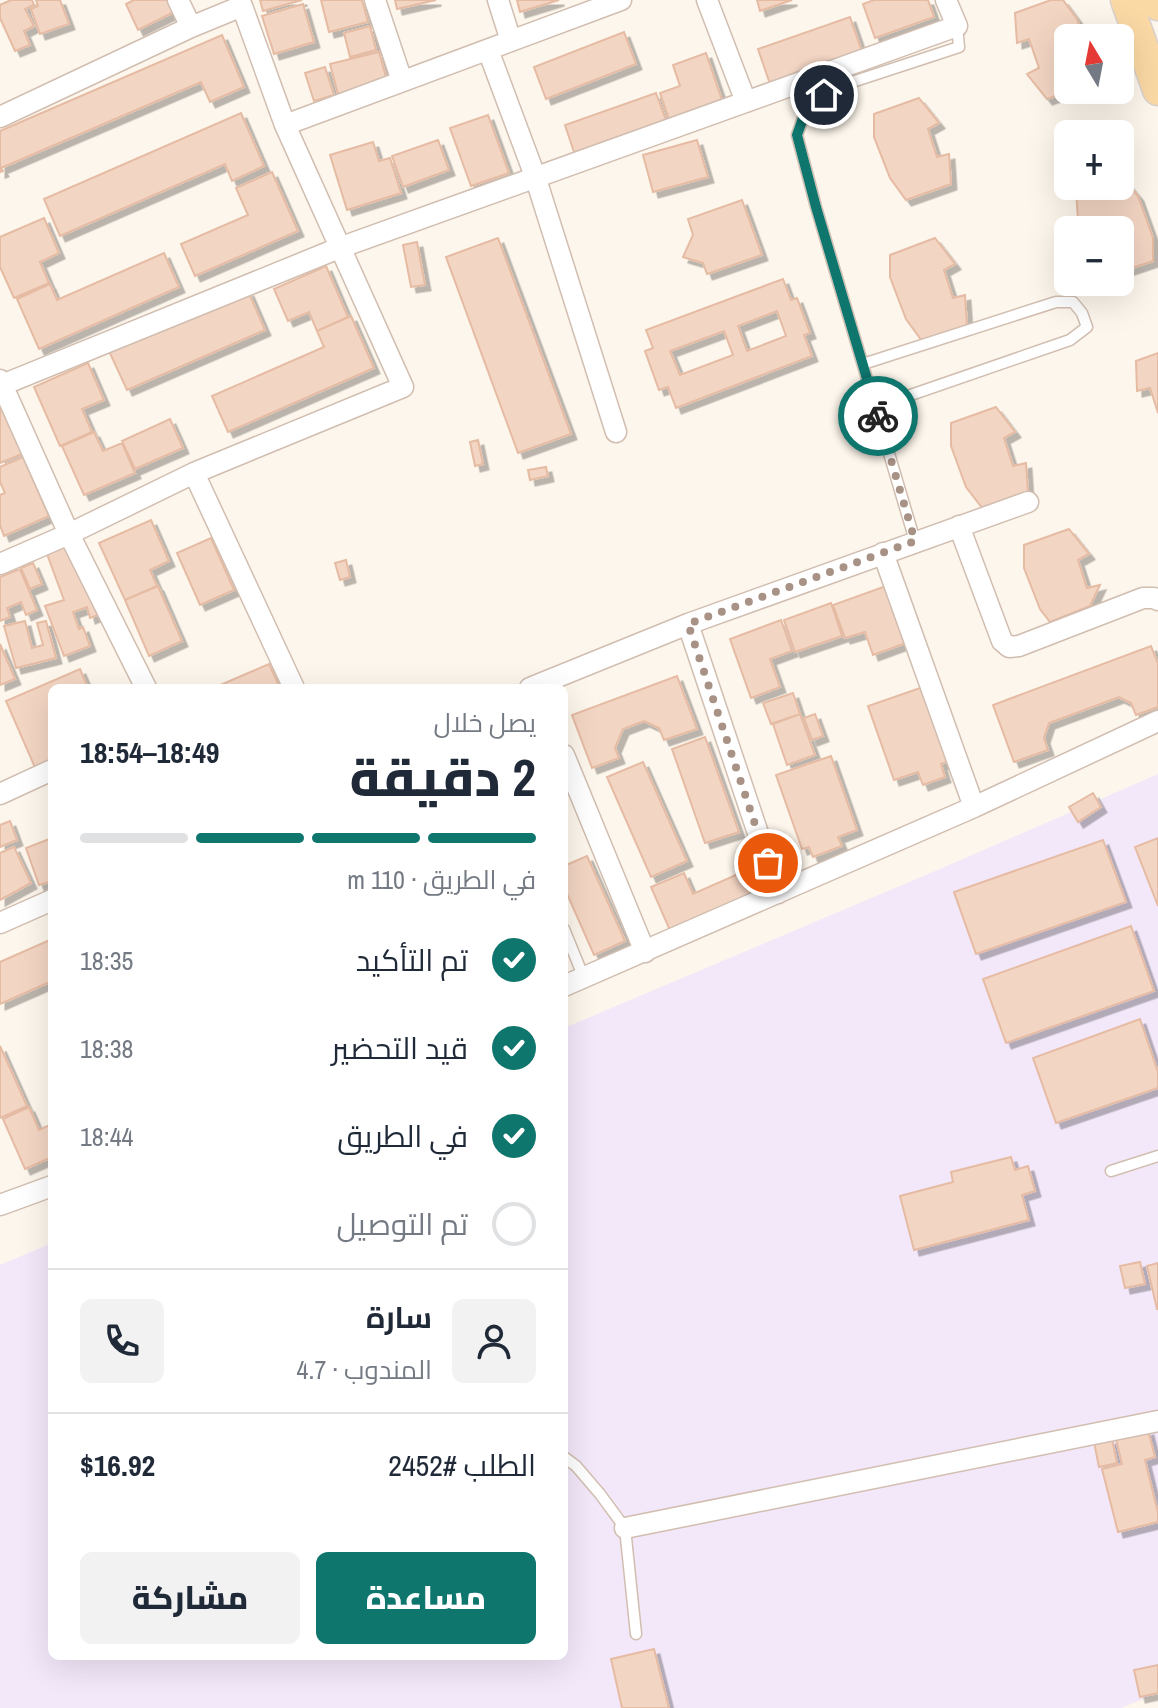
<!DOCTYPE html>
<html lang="ar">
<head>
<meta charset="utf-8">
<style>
	body { margin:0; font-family:"Archivo Narrow",Cairo,sans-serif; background:#f2f2f3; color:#1f2937; direction:rtl; height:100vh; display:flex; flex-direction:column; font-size:30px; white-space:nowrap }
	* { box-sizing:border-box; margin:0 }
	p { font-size:26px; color:#747a83 }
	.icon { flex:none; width:44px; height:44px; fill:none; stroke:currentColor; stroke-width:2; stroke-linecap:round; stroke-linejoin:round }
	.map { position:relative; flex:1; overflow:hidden; direction:ltr }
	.panel { position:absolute; left:48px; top:684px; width:520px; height:976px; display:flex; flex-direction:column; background:#fff; border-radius:12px; box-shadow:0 8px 32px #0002; direction:rtl }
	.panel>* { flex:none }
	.needle { width:52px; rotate:350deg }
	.fabs { position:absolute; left:1054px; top:24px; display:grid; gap:16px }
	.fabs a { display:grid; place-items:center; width:80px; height:80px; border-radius:12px; background:#fff; box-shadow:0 8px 32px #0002; font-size:40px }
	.pin { position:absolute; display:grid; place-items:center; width:68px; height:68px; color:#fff; margin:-34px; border:4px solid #fff; border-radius:50%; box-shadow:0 2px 8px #0007 }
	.courier { position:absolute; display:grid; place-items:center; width:80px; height:80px; margin:-40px; border:6px solid #0f766e; border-radius:50%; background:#fff; color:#222; box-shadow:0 2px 10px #0007 }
	.summary em { font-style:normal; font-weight:800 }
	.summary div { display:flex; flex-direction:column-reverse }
	.summary { display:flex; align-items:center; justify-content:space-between; height:136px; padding:0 32px }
	h1 { font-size:52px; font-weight:800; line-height:60px }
	.bar { display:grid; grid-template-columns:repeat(4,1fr); gap:12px 8px; align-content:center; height:96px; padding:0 32px }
	.bar i { height:10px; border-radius:6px; background:#e0e1e3 }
	.bar .selected { background:#0f766e }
	.bar p { grid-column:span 4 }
	.line { display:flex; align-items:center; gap:20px; padding:0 32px; border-top:2px solid #e0e1e3 }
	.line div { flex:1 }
	.round { display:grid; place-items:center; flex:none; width:84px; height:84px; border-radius:12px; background:#f2f2f3 }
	ol { padding:0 32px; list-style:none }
	li { display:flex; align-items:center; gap:24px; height:88px }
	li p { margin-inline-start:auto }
	li .icon { padding:8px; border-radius:50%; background:#0f766e; color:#fff; stroke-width:4 }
	li:last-child { color:#747a83 }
	li i { width:44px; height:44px; border:4px solid #e0e1e3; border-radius:50% }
	.button { display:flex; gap:16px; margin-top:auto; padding:16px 32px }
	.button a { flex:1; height:92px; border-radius:12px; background:#0f766e; color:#fff; font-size:32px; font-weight:800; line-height:92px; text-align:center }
	.button a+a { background:#f2f2f3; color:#1f2937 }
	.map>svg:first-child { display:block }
	.education { fill:#f3e8fa }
	.building { fill:#f3d5c3; stroke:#e6bba3; stroke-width:2; fill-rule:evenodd; filter:url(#shadow) }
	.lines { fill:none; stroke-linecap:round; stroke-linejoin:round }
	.service-casing { stroke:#d1beb0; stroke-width:13 }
	.minor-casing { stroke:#d1beb0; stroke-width:23 }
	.primary-casing { stroke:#dad1cd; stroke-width:33 }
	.service { stroke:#fff; stroke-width:10 }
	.minor { stroke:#fff; stroke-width:20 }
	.primary { stroke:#fbd9a5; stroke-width:30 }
	.done { stroke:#a89285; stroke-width:8; stroke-dasharray:0 14.4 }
	.route { stroke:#0f766e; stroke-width:10 }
</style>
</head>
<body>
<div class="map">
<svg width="1158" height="1708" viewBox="0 0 1158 1708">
	<defs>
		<filter id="shadow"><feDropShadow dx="5.5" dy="5.5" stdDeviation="0" flood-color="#0004"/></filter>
	</defs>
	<rect width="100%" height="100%" fill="#fdf6ec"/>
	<!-- education -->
	<path class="education" d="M1158 774V1693L1121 1708H0V1265L52 1243V1656H564V1028L940 869Z"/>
	<!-- building -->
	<path class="building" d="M11 0H32L34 5 25 9 34 26 24 31 30 45 15 51 0 18V5Z
		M36 0H60L69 24 40 34 31 9 38 6Z
		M134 0H171L176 11 138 30 126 4Z
		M260 0H302L263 11Z
		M321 0H362L368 22 329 32Z
		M395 0H436L397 9Z
		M517 0H559L520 12Z
		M757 0H792L760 11Z
		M874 0H928L934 17 875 38 863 4Z
		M1051 0H1063L1077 19 1084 38H1068V90H1072L1047 99 1027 74 1039 68 1029 39 1017 43 1015 13Z
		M303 4 314 42 274 54 262 16Z
		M850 17 862 52 770 84 758 49Z
		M370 26 376 50 350 57 344 33Z
		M624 32 636 64 546 99 534 67Z
		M222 35 244 87 210 102 201 82 1 168 3 171 0 172V131Z
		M379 52 387 81 338 94 330 64Z
		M706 53 723 103 670 122 660 93 680 86 673 65Z
		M325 67 334 95 314 101 305 73Z
		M656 93 667 123 575 155 565 125Z
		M919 98 939 123 928 129 937 157 949 154 951 184 906 200 890 178 874 137V114Z
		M241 113 264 166 232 181 225 164 60 236 44 199Z
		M488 115 509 173 471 186 450 128Z
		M438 140 449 170 403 187 392 156Z
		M697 140 708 177 653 192 643 155Z
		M373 142 379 161 390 158 401 193 347 210 330 155Z
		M272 172 298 231 195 276 181 244 248 215 236 188Z
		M1120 174 1138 196 1153 238V261L1120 272V230H1095L1090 217 1078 220 1076 190 1088 186H1120Z
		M742 200 762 255 707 274 703 263 683 257 693 235 688 219Z
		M44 218 59 253 40 262 49 283 14 298 0 267V237Z
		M498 238 571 434 518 453 446 257Z
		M935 238 955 264 944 270 953 298 965 295 967 325 922 341 906 319 890 277V255Z
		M417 242 425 285 411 287 403 245Z
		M164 253 179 287 39 349 17 299 50 284 57 300Z
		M326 266 348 317 317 331 309 312 288 321 274 289Z
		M783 279 791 300 797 298 810 333 804 335 812 356 676 408 668 387 659 390 645 351 653 348 646 330ZM777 311 786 336 747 351 738 326ZM724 331 733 355 680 375 670 351Z
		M248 291 265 330 127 390 109 351Z
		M351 316 374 368 228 432 212 396 324 347 317 331Z
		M1158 353V413L1150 388 1137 391 1136 361Z
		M88 363 104 400 82 409 92 432 60 446 34 387Z
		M1 406 22 454 0 463V407Z
		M996 407 1015 432 1004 438 1013 466 1026 463 1028 493 983 509 966 487 951 446V423Z
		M170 419 183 448 135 469 122 441Z
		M94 432 103 451 122 443 135 473 84 495 62 446Z
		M478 440 483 464 475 466 470 442Z
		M23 457 49 516 4 536 0 525V495L5 493 0 482V467Z
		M546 467 548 476 530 480 528 470Z
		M151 520 169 561 150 570 157 586 125 600 99 543Z
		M1069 529 1089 554 1078 560 1087 588 1100 585 1090 606 1050 622 1040 609 1024 568V545Z
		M211 538 234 590 200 605 177 553Z
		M73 544 98 615 90 618 87 607 73 612 79 629 83 627 90 646 64 656 45 606 64 600 47 554Z
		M346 560 350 577 340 580 335 563Z
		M33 563 42 584 30 589 21 568Z
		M20 569 37 610 26 615 21 602 7 608 10 617 0 621V577Z
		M158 586 182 641 149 656 125 600Z
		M886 586 906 643 873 655 865 632 845 638 833 605Z
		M831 603 842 636 795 652 784 620Z
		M781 620 792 651 770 659 780 687 751 698 730 639Z
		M25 621 32 648 43 645 37 623 46 621 56 658 16 668 4 626Z
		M0 644 15 679 0 685Z
		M1151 646 1158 664V707L1136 715 1131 703 1119 697 1049 723 1044 738 1048 750 1014 762 993 705Z
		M269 664 280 688H219L218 686Z
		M80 669 88 688H52V765L37 772 6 701Z
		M677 676 697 729 664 740 659 728 644 721 623 729 615 748 619 758 592 768 572 715Z
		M923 687 949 761 941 764 945 777 923 785 918 772 894 780 868 706Z
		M793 693 800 714 771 724 763 703Z
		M800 714 815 755 787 765 773 724Z
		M815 714 823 736 812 740 804 718Z
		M705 737 739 832 705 843 672 749Z
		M831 756 857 830 838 837 842 846 813 857 809 847 802 849 776 775Z
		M643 762 687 861 651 877 607 777Z
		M1093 793 1101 807 1078 822 1069 807Z
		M10 821 17 840 0 847V825Z
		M52 838V881L39 885 26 848Z
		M1158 838V906L1135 847Z
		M1103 840 1126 902 976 954 954 892Z
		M14 847 31 883 0 900V853Z
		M587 856 625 941 594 955 564 887V866Z
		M754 867 767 894 672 935 651 887 684 873 693 894Z
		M1131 926 1154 991 1006 1043 983 979Z
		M52 939V981L0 1004V962Z
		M1140 1019 1158 1072V1088L1056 1123 1033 1058Z
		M0 1046 27 1106 0 1118Z
		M29 1107 39 1130 52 1124V1157L25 1169 3 1119Z
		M1011 1157 1015 1170 1028 1166 1035 1191 1022 1195 1029 1220 914 1250 900 1196 953 1182 951 1172Z
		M1140 1262 1145 1284 1125 1288 1120 1266Z
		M1158 1263V1309H1157L1147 1266Z
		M1148 1430 1155 1457 1145 1460 1158 1513V1522L1118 1532 1102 1469 1122 1464 1116 1439Z
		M1112 1439 1117 1463 1099 1467 1094 1442Z
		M654 1649 669 1708H622L611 1659Z
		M1158 1665V1693L1140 1697 1134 1670Z"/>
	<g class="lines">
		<!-- service casing -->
		<g class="service-casing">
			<path id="service" d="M863 364 1056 302H1073L1082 313 1087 327 1070 340 876 407
				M915 541 816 207 797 135 808 104 840 86 959 47 957 26
				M564 929 584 978
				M1111 1171 1158 1156
				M564 1457 576 1466 600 1494 625 1528 636 1634"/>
		</g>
		<!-- minor casing -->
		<g class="minor-casing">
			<path id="minor" d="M178 0 191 27
				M375 0 402 81
				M498 0 511 41
				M707 0 746 102
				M488 50 535 176 616 432
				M0 117 191 27 242 6 285 125 403 387 194 473 69 534 0 564
				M285 125 621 0
				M0 380 69 534 146 688
				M2 385 339 248 957 26 946 0
				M194 473 294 688
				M959 526 1002 641 1009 647 1019 646 1143 598H1154L1158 600
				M883 553 974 807
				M688 624 778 893
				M530 688 688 624 1028 502
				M564 755 645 952
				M0 794 52 770
				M0 923 52 900
				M564 986 974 807 1158 721
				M0 1205 52 1186
				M625 1528 1158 1421"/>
		</g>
		<!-- primary casing -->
		<g class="primary-casing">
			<path id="primary" d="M1126 0 1158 90
				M1156 0 1158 5"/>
		</g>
		<!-- service -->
		<use href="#service" class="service"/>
		<!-- minor -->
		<use href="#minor" class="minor"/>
		<!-- primary -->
		<use href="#primary" class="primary"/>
	</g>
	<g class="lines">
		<!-- done -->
		<path class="done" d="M768 863 688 624 915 541 878 416"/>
		<!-- route -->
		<path class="route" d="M824 95 808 104 797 135 816 207 878 416"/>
	</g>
</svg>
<div class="fabs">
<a><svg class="needle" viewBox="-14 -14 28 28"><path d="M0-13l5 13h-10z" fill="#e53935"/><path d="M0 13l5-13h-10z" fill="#747a83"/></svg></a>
<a>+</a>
<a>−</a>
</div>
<div class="pin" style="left:768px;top:863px;background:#ea580c"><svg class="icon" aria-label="bag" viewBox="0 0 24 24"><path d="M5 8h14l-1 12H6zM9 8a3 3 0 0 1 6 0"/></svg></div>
<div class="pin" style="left:824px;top:95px;background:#1f2937"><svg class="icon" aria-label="home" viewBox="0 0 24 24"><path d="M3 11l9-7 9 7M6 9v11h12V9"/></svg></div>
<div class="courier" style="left:878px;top:416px"><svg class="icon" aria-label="bike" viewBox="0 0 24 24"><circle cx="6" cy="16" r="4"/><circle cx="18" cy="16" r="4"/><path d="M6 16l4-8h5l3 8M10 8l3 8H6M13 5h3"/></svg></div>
<section class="panel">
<div class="summary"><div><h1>2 دقيقة</h1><p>يصل خلال</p></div><em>18:49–18:54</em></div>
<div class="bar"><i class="selected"></i><i class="selected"></i><i class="selected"></i><i></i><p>في الطريق · 110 m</p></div>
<ol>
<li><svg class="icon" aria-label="check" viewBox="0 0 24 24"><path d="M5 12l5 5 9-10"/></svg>تم التأكيد<p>18:35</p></li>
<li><svg class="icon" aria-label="check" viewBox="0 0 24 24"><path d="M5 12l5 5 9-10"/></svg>قيد التحضير<p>18:38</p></li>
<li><svg class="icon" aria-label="check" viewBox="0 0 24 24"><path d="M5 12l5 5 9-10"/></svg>في الطريق<p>18:44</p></li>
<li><i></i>تم التوصيل</li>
</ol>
<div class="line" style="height:144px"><a class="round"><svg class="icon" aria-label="person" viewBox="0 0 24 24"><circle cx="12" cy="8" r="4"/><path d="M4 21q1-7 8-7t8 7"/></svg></a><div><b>سارة</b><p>المندوب · 4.7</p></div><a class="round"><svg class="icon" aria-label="phone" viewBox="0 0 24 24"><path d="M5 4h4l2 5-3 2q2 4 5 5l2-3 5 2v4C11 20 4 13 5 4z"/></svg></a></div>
<div class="line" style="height:104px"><div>الطلب #2452</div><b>$16.92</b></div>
<div class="button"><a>مساعدة</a><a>مشاركة</a></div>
</section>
</div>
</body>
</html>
